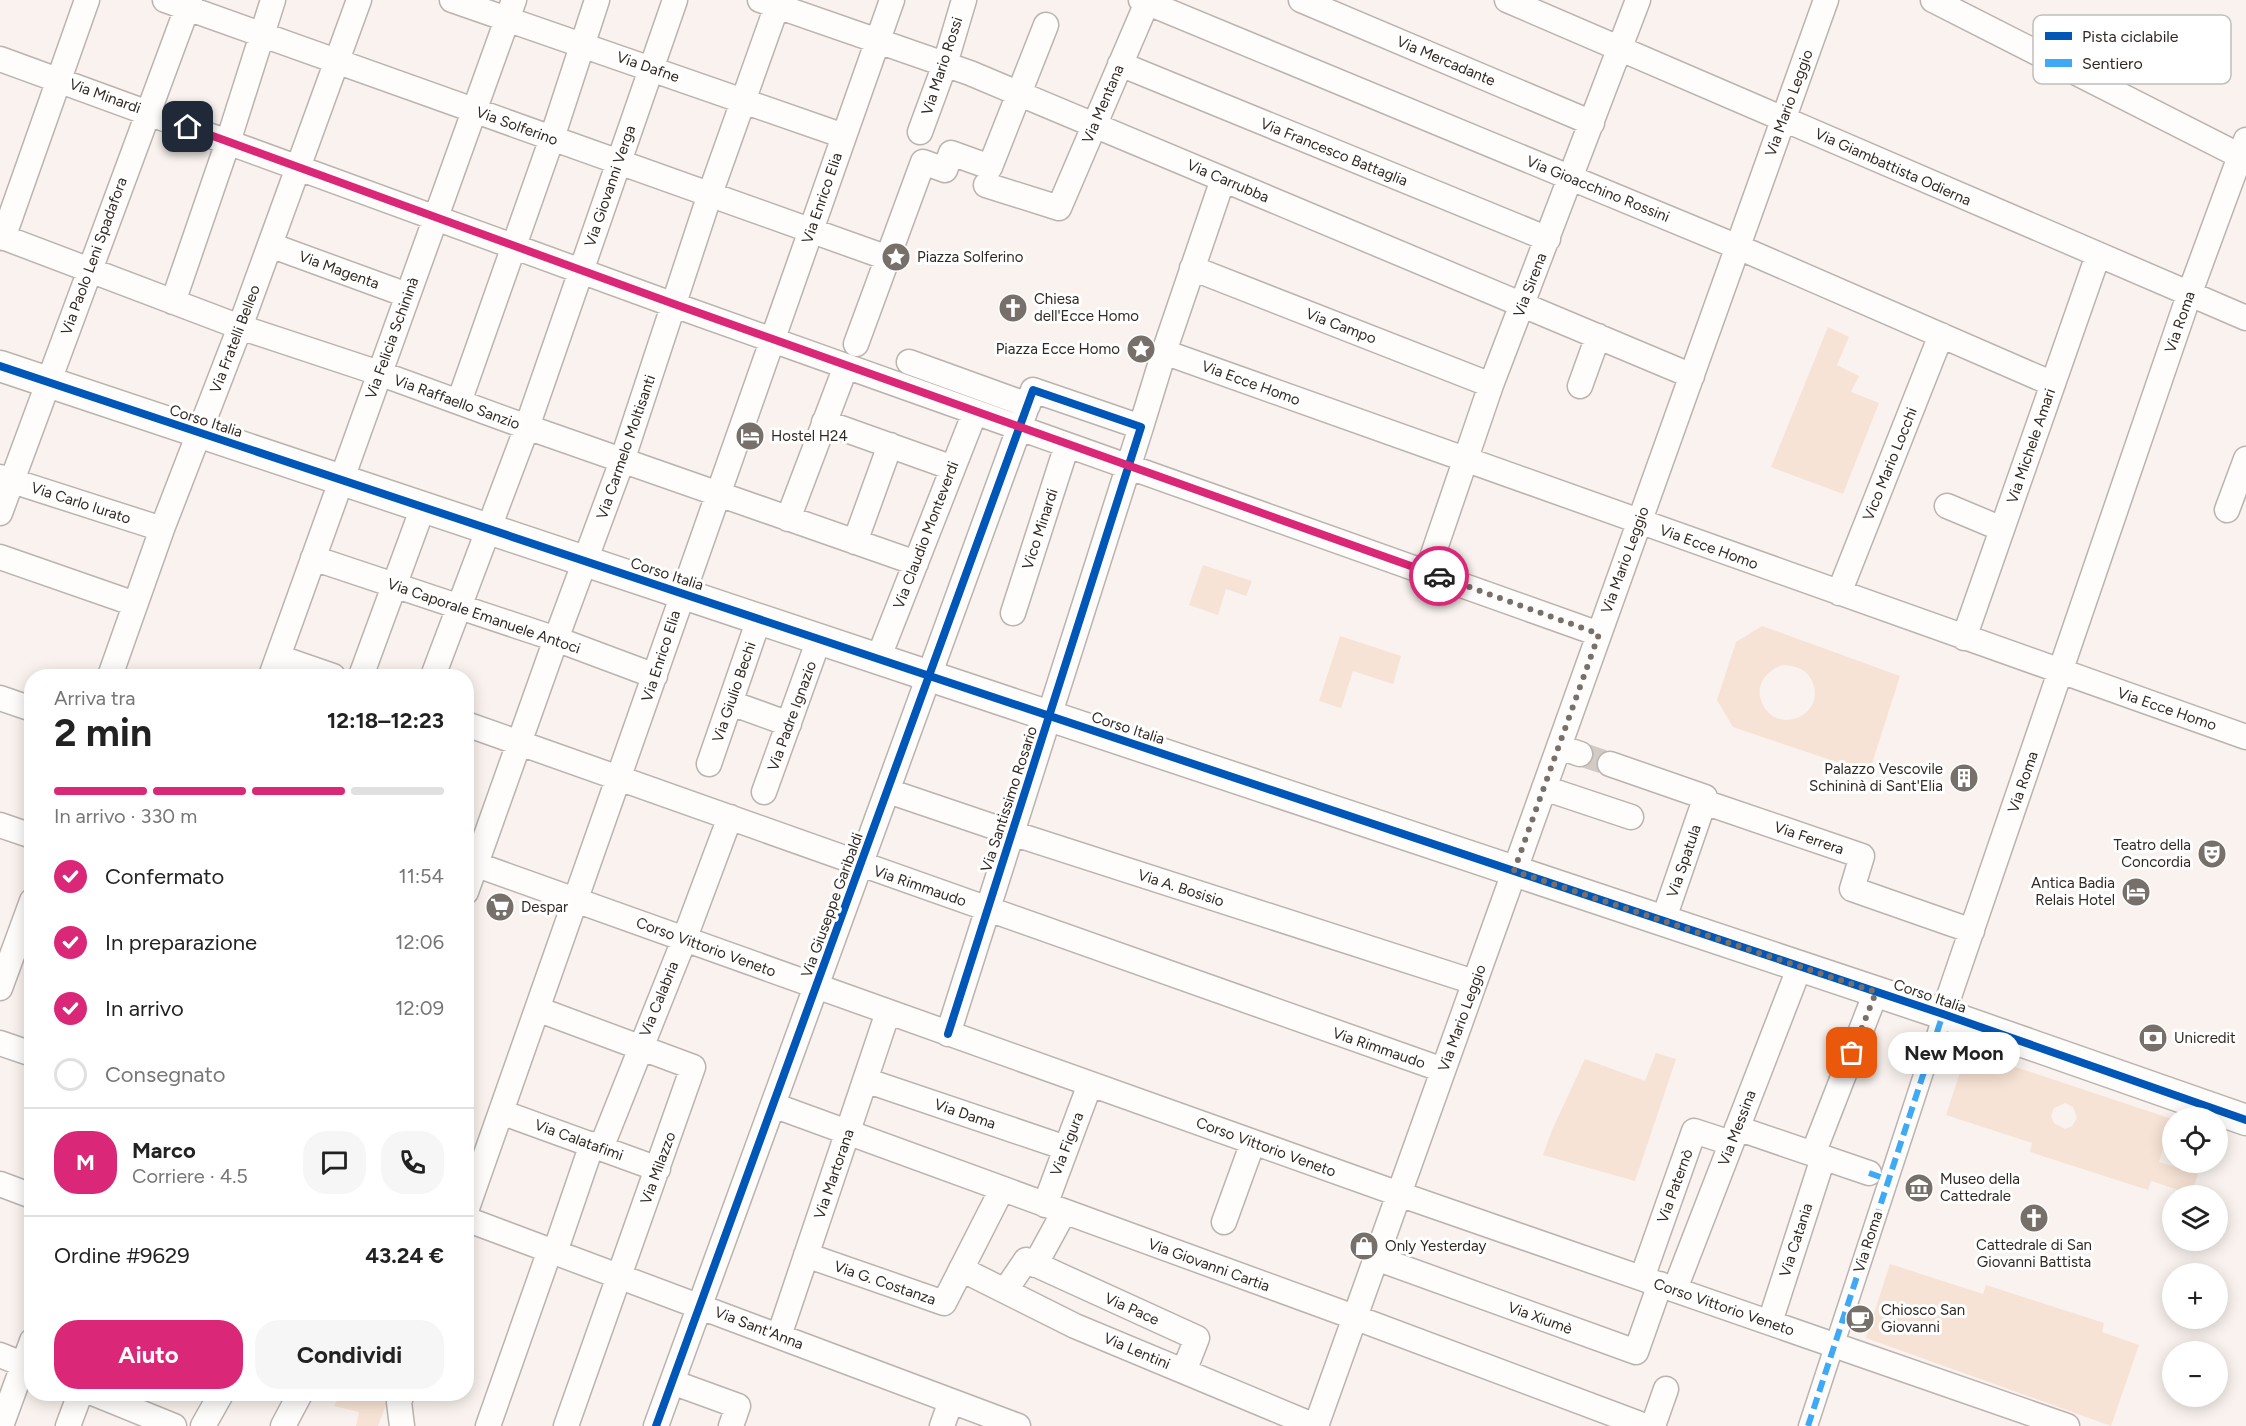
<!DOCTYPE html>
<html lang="it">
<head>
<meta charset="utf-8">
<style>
	body { margin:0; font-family:Figtree,sans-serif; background:#f6f6f6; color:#222; height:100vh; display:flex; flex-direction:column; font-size:22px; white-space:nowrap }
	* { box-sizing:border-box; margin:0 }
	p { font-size:20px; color:#767676 }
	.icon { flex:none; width:33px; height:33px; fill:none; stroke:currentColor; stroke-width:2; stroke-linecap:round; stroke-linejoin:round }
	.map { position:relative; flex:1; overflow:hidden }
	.sheet { position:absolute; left:24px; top:669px; width:450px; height:732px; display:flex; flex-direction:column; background:#fff; border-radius:24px; box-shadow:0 3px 15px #0003 }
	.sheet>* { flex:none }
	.fabs { position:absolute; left:2162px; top:1107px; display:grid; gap:12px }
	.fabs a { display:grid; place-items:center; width:66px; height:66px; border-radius:50%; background:#fff; box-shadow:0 3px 15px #0003; font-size:30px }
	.pin { position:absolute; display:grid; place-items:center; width:51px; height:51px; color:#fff; margin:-26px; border-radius:12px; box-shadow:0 3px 9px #0006 }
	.courier { position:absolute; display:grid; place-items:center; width:60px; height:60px; margin:-30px; border:4px solid #db2777; border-radius:50%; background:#fff; color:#222; box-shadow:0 2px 8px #0007 }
	.bubble { position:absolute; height:42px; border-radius:21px; background:#fff; box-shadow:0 3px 15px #0003; font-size:20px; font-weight:700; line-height:42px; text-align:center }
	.head em { font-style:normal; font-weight:700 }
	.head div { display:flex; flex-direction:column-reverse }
	.head { display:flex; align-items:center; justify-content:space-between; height:102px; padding:0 30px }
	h1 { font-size:39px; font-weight:700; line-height:45px }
	.bar { display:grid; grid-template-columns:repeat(4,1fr); gap:9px 6px; align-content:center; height:72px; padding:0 30px }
	.bar i { height:8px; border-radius:4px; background:#e0e0e0 }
	.bar .current { background:#db2777 }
	.bar p { grid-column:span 4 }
	.line { display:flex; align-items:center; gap:15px; padding:0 30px; border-top:2px solid #e0e0e0 }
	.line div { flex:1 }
	.round { display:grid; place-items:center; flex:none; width:63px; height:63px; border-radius:24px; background:#f6f6f6 }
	ol { padding:0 30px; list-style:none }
	li { display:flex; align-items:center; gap:18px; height:66px }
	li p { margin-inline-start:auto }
	li .icon { padding:6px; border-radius:50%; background:#db2777; color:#fff; stroke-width:4 }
	li:last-child { color:#767676 }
	li i { width:33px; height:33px; border:3px solid #e0e0e0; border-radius:50% }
	.action { display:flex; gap:12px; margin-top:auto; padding:12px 30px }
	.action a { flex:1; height:69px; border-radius:24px; background:#db2777; color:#fff; font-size:24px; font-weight:700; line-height:69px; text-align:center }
	.action a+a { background:#f6f6f6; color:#222 }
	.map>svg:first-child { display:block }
	.green { fill:#f7e3d5; fill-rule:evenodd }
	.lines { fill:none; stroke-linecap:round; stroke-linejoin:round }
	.minor-tunnel { stroke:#d1cac5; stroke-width:24; stroke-dasharray:24 12; stroke-linecap:butt }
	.pedestrian-casing { stroke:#bab3af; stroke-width:21 }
	.minor-casing { stroke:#bab3af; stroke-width:27 }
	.tertiary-casing { stroke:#bab3af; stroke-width:33 }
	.pedestrian { stroke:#fefdfc; stroke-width:18 }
	.minor { stroke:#fefdfc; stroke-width:24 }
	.tertiary { stroke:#fefdfc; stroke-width:30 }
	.quiet { stroke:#3fa9f5; stroke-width:6; stroke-dasharray:12 6; stroke-linecap:butt }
	.cycleway-casing { stroke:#fff; stroke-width:11 }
	.cycleway { stroke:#0057b8; stroke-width:8 }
	.done { stroke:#776f6a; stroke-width:6; stroke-dasharray:0 10.8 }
	.route { stroke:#db2777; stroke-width:8 }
	.labels { text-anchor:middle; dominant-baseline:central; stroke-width:6; stroke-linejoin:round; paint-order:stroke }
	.street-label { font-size:15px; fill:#312923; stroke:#fff }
	.poi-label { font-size:15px; fill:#312923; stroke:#fff; text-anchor:start }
	.key { fill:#fff; stroke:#c1bfbd; stroke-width:1.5 }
	.key-label { font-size:16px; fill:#312923 }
</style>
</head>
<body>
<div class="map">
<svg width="2246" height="1426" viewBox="0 0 2246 1426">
	<rect width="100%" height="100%" fill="#f9f2ee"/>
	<!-- green -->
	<path class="green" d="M1828 327 1849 337 1837 365 1859 376 1851 392 1879 403 1843 494 1771 467Z
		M1203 565 1252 581 1246 596 1226 589 1218 615 1189 605Z
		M1762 626 1900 676 1869 773 1733 727 1717 700 1736 642ZM1783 665C1795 666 1805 668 1811 679 1830 715 1774 739 1761 700 1755 684 1768 669 1783 665Z
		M1340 636 1401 656 1393 684 1353 671 1341 708 1319 701Z
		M1967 1051 2172 1119 2159 1162 2198 1174 2191 1194 2151 1181 2148 1190 2030 1152 2032 1143 1946 1115ZM2065 1103 2073 1107 2077 1118 2072 1126 2065 1129 2054 1123 2051 1116 2054 1108Z
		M1656 1053 1676 1059 1635 1181 1543 1155 1552 1130 1585 1059 1645 1081Z
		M1890 1264 1983 1294 1986 1285 2104 1323 2102 1332 2139 1345 2111 1426 1866 1338Z
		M334 1394H390L378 1426H356L359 1412 334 1406 339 1397Z"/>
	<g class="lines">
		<!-- minor-tunnel -->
		<path class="minor-tunnel" d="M1580 754 1610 764"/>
		<!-- pedestrian casing -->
		<g class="pedestrian-casing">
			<path id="pedestrian" d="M1808 1426 1943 1014"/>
		</g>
		<!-- minor casing -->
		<g class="minor-casing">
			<path id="minor" d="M165 0 888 258
				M452 0 844 136
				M760 0 970 73 1692 376
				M1141 0 1738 247 2053 384
				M1301 0 1592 123
				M1507 0 2246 318
				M1933 0 2246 159
				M0 59 674 305 1599 634
				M1120 64 1548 239
				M920 132 945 64 964 0
				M986 185 1059 208 1148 0
				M0 236 240 327 379 373 527 427 916 563
				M3 238 87 0
				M270 245 407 295
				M1192 268 1491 385
				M173 302 228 142 273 0
				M856 344 923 162 945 170 951 153 990 167 1046 25
				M1164 352 2246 737
				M909 362 1028 405
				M1580 386 1598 336
				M459 402 552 138 597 0
				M824 422 953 468
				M1141 427 1164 352 1223 179
				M0 477 162 529
				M1947 506 2002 529
				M2227 510 2246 459
				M0 513 190 0
				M788 519 846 366
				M855 542 890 445
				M0 557 135 604
				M313 558 556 639 655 676
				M1427 572 1491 385 1638 0
				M1839 593 1941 335
				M1013 613 1067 445
				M1964 638 2098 255
				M278 657 333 676
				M878 659 975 412
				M110 676 162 529 240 327 359 0
				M271 676 514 0
				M361 676 423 507
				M433 676 527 427 675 0
				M0 698 32 709
				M731 703 789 724
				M466 724 1443 1070
				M1559 747 1580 754
				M709 764 759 619
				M1610 764 1705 797 1704 802 1862 856 1852 889 1972 931
				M1544 788 1631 817
				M888 791 1012 833 1474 982
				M764 792 819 639
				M0 825 32 836
				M466 861 1399 1194 2067 1426
				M466 892 556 639 622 461 710 194 779 0
				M1663 921 1704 802
				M0 988 32 901
				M537 1009 693 1067 566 1426
				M1943 1014 2189 295 2246 140
				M0 1043 32 1054
				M865 1080 1066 1148
				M773 1105 1354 1317 1645 1426
				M501 1112 658 1169
				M1737 1128 1869 1173
				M601 1148 684 940 730 817
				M1813 1154 1876 992
				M0 1184 32 1196
				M1045 1205 1090 1084
				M466 1211 892 0
				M466 1219 1018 1426
				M1224 1222 1253 1142
				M555 1252 592 1144
				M806 1255 944 1303 1002 1189
				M1376 1258 1636 1352 1660 1284
				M1035 1265 1064 1212
				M961 1269 1075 1326 1315 1426
				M1642 1278 1694 1131 1731 1143
				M1675 1289 1800 966
				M1005 1291 1026 1260 1197 1338 1184 1371
				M1770 1322 1823 1158
				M779 1336 888 1012
				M0 1355 32 1368
				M672 1382 738 1406 731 1426
				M95 1394 174 1426
				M1 1426 32 1341
				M68 1426 80 1394
				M203 1426 221 1394
				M283 1426 300 1394
				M402 1426 399 1402 402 1394
				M488 1426 550 1250
				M656 1426 1033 390 1141 427 948 1034
				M942 1426 951 1401
				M1316 1426 1826 0
				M1653 1426 1666 1389"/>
		</g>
		<!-- tertiary casing -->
		<g class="tertiary-casing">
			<path id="tertiary" d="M0 366 1943 1014 2246 1120"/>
		</g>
		<!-- pedestrian -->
		<use href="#pedestrian" class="pedestrian"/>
		<!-- minor -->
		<use href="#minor" class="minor"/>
		<!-- tertiary -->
		<use href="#tertiary" class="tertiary"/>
		<!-- quiet -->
		<path class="quiet" d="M1869 1173 1889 1180
			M1808 1426 1943 1014"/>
		<!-- cycleway casing -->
		<g class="cycleway-casing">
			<path id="cycleway" d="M0 366 1943 1014 2246 1120
				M656 1426 1033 390 1141 427 948 1034"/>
		</g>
		<!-- cycleway -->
		<use href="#cycleway" class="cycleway"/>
	</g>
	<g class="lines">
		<!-- done -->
		<path class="done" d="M1439 576 1599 634 1514 871 1876 992 1852 1053"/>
		<!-- route -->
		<path class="route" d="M188 127 674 304 1439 576"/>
	</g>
	<!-- icons -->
	<defs>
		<g id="sight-disc" transform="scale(1.5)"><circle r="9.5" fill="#776f6a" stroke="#fff"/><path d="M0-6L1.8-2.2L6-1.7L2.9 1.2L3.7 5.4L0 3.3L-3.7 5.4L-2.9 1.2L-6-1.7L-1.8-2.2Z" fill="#fff"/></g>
		<g id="church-disc" transform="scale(1.5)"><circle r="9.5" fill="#776f6a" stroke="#fff"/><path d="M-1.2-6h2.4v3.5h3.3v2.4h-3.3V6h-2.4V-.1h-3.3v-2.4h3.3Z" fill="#fff"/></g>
		<g id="hotel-disc" transform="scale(1.5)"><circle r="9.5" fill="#776f6a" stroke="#fff"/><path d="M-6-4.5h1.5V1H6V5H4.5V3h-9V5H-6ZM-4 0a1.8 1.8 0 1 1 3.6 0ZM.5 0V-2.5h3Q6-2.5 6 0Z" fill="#fff"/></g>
		<g id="building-disc" transform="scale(1.5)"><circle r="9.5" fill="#776f6a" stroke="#fff"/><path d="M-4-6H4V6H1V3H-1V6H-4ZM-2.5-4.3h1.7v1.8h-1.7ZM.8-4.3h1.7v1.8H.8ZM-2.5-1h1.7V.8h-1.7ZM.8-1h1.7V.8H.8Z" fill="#fff"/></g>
		<g id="theatre-disc" transform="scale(1.5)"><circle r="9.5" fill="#776f6a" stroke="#fff"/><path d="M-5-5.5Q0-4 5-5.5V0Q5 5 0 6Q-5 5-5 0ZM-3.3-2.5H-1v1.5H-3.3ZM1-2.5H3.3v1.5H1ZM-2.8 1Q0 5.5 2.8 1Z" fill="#fff"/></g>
		<g id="supermarket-disc" transform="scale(1.5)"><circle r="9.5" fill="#776f6a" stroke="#fff"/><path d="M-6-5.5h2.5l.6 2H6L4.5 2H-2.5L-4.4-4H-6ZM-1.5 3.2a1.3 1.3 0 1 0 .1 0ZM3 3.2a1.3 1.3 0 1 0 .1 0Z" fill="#fff"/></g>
		<g id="bank-disc" transform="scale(1.5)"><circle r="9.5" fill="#776f6a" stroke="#fff"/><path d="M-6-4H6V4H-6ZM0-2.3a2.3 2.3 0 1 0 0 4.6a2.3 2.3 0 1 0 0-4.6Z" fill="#fff"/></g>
		<g id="museum-disc" transform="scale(1.5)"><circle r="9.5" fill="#776f6a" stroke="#fff"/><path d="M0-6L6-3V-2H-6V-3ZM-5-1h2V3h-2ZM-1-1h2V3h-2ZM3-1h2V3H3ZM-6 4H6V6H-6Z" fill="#fff"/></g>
		<g id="shop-disc" transform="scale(1.5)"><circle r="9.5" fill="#776f6a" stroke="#fff"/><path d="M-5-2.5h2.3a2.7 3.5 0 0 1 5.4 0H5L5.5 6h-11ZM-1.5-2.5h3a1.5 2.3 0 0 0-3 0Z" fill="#fff"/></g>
		<g id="cafe-disc" transform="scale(1.5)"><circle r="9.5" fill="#776f6a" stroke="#fff"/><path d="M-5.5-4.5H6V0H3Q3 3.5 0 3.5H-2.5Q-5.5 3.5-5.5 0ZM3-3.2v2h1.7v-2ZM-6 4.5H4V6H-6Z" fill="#fff"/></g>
	</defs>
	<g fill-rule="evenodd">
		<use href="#sight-disc" x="896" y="257"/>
		<use href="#church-disc" x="1013" y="308"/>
		<use href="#sight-disc" x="1141" y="349"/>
		<use href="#hotel-disc" x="750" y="436"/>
		<use href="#building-disc" x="1964" y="778"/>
		<use href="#theatre-disc" x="2212" y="854"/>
		<use href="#hotel-disc" x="2136" y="892"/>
		<use href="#supermarket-disc" x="500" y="907"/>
		<use href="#bank-disc" x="2153" y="1038"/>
		<use href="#museum-disc" x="1919" y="1188"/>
		<use href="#church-disc" x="2034" y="1218"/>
		<use href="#shop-disc" x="1364" y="1246"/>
		<use href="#cafe-disc" x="1860" y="1319"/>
	</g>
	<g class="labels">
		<!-- street labels -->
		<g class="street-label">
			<text transform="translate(1446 61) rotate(23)">Via Mercadante</text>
			<text transform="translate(942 66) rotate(-72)">Via Mario Rossi</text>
			<text transform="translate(648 67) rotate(19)">Via Dafne</text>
			<text transform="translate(105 96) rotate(20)">Via Minardi</text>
			<text transform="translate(1789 103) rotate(-70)">Via Mario Leggio</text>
			<text transform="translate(1103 104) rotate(-67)">Via Mentana</text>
			<text transform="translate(517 126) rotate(20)">Via Solferino</text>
			<text transform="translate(1334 152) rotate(22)">Via Francesco Battaglia</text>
			<text transform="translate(1893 167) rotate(24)">Via Giambattista Odierna</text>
			<text transform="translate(1228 181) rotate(23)">Via Carrubba</text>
			<text transform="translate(610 186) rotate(-71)">Via Giovanni Verga</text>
			<text transform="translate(1598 189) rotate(22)">Via Gioacchino Rossini</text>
			<text transform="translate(822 198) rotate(-71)">Via Enrico Elia</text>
			<text transform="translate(94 256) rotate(-70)">Via Paolo Leni Spadafora</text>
			<text transform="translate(339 270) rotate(20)">Via Magenta</text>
			<text transform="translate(1530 285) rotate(-69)">Via Sirena</text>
			<text transform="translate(2180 322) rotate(-71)">Via Roma</text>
			<text transform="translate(1341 326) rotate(21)">Via Campo</text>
			<text transform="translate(392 338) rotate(-70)">Via Felicia Schininà</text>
			<text transform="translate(235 339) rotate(-69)">Via Fratelli Belleo</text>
			<text transform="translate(1251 383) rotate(20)">Via Ecce Homo</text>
			<text transform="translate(457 402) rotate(20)">Via Raffaello Sanzio</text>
			<text transform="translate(206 421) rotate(18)">Corso Italia</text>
			<text transform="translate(2031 446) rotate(-71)">Via Michele Amari</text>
			<text transform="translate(626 447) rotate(-71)">Via Carmelo Moltisanti</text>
			<text transform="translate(1890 464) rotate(-68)">Vico Mario Locchi</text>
			<text transform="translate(81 503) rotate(18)">Via Carlo Iurato</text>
			<text transform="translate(1040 529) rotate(-72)">Vico Minardi</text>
			<text transform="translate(926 535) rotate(-69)">Via Claudio Monteverdi</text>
			<text transform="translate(1709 547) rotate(20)">Via Ecce Homo</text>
			<text transform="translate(1625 560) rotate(-70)">Via Mario Leggio</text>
			<text transform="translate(667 574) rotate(18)">Corso Italia</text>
			<text transform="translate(484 616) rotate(19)">Via Caporale Emanuele Antoci</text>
			<text transform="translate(661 656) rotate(-72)">Via Enrico Elia</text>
			<text transform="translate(734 692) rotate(-71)">Via Giulio Bechi</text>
			<text transform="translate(2167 709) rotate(19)">Via Ecce Homo</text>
			<text transform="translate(792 716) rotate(-70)">Via Padre Ignazio</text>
			<text transform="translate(1128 728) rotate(18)">Corso Italia</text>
			<text transform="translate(2023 782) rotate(-71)">Via Roma</text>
			<text transform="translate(1009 799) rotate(-72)">Via Santissimo Rosario</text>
			<text transform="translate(1809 838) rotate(19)">Via Ferrera</text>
			<text transform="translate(1684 861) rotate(-71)">Via Spatula</text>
			<text transform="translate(920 886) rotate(19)">Via Rimmaudo</text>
			<text transform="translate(1181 888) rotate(18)">Via A. Bosisio</text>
			<text transform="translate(832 905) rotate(-70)">Via Giuseppe Garibaldi</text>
			<text transform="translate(706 947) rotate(20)">Corso Vittorio Veneto</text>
			<text transform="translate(1930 996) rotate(19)">Corso Italia</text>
			<text transform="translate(659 999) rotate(-68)">Via Calabria</text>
			<text transform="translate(1462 1018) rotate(-70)">Via Mario Leggio</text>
			<text transform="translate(1379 1048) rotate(19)">Via Rimmaudo</text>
			<text transform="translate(965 1114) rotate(19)">Via Dama</text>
			<text transform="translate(1737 1128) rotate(-69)">Via Messina</text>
			<text transform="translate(579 1140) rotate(20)">Via Calatafimi</text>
			<text transform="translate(1067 1144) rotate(-69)">Via Figura</text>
			<text transform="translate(1266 1147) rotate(20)">Corso Vittorio Veneto</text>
			<text transform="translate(658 1168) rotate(-70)">Via Milazzo</text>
			<text transform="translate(834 1174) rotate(-71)">Via Martorana</text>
			<text transform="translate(1675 1186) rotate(-70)">Via Paternò</text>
			<text transform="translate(1796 1240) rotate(-72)">Via Catania</text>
			<text transform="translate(1868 1242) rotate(-72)">Via Roma</text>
			<text transform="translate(1209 1265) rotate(20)">Via Giovanni Cartia</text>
			<text transform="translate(885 1283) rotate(19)">Via G. Costanza</text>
			<text transform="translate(1724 1307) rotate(19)">Corso Vittorio Veneto</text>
			<text transform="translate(1132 1309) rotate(24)">Via Pace</text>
			<text transform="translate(1540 1318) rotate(20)">Via Xiumè</text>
			<text transform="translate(759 1328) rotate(21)">Via Sant'Anna</text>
			<text transform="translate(1137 1351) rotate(23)">Via Lentini</text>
		</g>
		<!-- poi labels -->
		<g class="poi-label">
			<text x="917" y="257">Piazza Solferino</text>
			<text x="1034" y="299">Chiesa<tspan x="1034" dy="17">dell'Ecce Homo</tspan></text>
			<text x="1120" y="349" text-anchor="end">Piazza Ecce Homo</text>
			<text x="771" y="436">Hostel H24</text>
			<text x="1943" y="769" text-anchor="end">Palazzo Vescovile<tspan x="1943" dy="17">Schininà di Sant'Elia</tspan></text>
			<text x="2191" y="845" text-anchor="end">Teatro della<tspan x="2191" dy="17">Concordia</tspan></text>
			<text x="2115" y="883" text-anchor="end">Antica Badia<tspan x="2115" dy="17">Relais Hotel</tspan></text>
			<text x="521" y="907">Despar</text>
			<text x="2174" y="1038">Unicredit</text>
			<text x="1940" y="1179">Museo della<tspan x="1940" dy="17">Cattedrale</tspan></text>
			<text x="2034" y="1245" text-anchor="middle">Cattedrale di San<tspan x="2034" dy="17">Giovanni Battista</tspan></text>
			<text x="1385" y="1246">Only Yesterday</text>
			<text x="1881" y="1310">Chiosco San<tspan x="1881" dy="17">Giovanni</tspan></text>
		</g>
	</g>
	<!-- legend -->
	<rect x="2033" y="15" width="198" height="69" rx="9" class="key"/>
	<rect x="2045" y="32" width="27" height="8" fill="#0057b8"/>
	<rect x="2045" y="59" width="27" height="8" fill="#3fa9f5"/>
	<g class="key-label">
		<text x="2082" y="42">Pista ciclabile</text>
		<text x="2082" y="69">Sentiero</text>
	</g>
</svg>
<div class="fabs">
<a><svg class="icon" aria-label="locate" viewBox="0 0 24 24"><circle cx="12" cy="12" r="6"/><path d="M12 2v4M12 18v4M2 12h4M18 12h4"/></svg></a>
<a><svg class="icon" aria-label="layers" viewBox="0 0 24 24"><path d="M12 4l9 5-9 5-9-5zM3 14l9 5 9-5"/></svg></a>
<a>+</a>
<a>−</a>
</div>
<div class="pin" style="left:1852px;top:1053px;background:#ea580c"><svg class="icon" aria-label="bag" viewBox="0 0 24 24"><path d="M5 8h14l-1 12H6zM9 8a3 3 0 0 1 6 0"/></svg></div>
<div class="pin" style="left:188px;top:127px;background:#1f2937"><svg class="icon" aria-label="home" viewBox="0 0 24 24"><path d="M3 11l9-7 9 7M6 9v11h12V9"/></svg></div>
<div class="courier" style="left:1439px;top:576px"><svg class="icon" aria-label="car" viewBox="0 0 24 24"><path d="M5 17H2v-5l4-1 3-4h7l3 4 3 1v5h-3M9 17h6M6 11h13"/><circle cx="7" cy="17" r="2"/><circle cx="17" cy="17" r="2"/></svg></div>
<div class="bubble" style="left:1888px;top:1032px;width:132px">New Moon</div>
<section class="sheet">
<div class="head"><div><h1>2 min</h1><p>Arriva tra</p></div><em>12:18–12:23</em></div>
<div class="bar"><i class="current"></i><i class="current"></i><i class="current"></i><i></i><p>In arrivo · 330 m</p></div>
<ol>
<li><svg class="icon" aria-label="check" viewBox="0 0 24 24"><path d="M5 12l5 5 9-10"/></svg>Confermato<p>11:54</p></li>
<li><svg class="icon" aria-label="check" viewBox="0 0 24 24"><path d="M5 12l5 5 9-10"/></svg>In preparazione<p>12:06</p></li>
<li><svg class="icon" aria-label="check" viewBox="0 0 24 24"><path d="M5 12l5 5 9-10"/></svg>In arrivo<p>12:09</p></li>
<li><i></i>Consegnato</li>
</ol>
<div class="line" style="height:108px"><b class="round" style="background:#db2777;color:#fff">M</b><div><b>Marco</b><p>Corriere · 4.5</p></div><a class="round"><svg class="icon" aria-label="chat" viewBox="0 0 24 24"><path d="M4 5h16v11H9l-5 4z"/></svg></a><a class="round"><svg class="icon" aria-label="phone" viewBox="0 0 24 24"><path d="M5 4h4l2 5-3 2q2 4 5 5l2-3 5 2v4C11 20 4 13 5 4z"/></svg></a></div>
<div class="line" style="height:78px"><div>Ordine #9629</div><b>43.24 €</b></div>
<div class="action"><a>Aiuto</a><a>Condividi</a></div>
</section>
</div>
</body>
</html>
